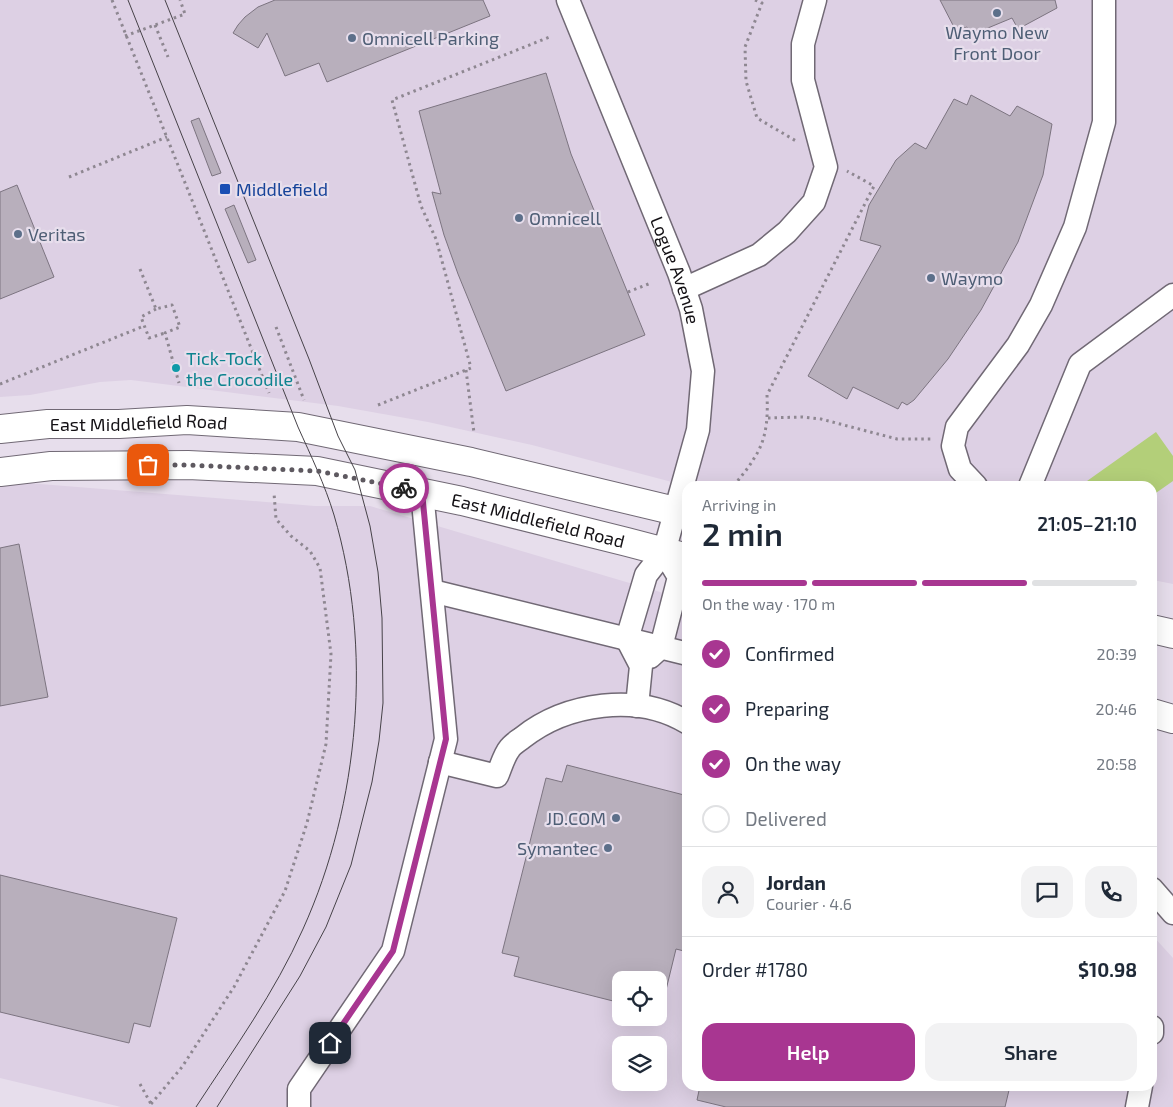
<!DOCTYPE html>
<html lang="en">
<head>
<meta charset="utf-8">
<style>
	body { margin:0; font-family:"Exo 2",sans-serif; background:#f2f2f3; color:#1f2937; height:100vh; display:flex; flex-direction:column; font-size:19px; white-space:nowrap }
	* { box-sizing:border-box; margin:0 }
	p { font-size:16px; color:#747a83 }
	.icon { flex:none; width:28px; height:28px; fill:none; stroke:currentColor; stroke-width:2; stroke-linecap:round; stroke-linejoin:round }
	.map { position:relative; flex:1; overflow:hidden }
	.drawer { position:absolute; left:682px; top:481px; width:475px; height:610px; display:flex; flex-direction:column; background:#fff; border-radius:15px; box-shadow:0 5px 20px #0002 }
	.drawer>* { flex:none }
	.fabs { position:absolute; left:612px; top:971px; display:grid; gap:10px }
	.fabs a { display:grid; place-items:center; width:55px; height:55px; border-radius:10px; background:#fff; box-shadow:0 5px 20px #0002; font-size:25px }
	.pin { position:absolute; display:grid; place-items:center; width:42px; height:42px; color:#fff; margin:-21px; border-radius:10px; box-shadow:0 2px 8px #0006 }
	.courier { position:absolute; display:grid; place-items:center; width:50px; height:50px; margin:-25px; border:4px solid #a83691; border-radius:50%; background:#fff; color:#222; box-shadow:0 1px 6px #0007 }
	.headline em { font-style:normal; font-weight:600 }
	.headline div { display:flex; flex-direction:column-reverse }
	.headline { display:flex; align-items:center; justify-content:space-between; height:85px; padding:0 20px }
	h1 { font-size:32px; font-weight:600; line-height:38px }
	.bar { display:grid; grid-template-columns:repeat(4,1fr); gap:8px 5px; align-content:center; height:60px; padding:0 20px }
	.bar i { height:6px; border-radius:4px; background:#e0e1e3 }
	.bar .on { background:#a83691 }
	.bar p { grid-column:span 4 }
	.line { display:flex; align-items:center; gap:12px; padding:0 20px; border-top:1px solid #e0e1e3 }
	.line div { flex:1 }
	.round { display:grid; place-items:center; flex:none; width:52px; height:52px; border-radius:15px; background:#f2f2f3 }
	ol { padding:0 20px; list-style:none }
	li { display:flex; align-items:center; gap:15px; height:55px }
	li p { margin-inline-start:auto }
	li .icon { padding:5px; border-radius:50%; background:#a83691; color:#fff; stroke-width:4 }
	li:last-child { color:#747a83 }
	li i { width:28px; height:28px; border:2px solid #e0e1e3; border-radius:50% }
	.cta { display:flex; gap:10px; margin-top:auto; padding:10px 20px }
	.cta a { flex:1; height:58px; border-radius:15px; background:#a83691; color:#fff; font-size:20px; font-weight:600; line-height:58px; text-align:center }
	.cta a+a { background:#f2f2f3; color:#1f2937 }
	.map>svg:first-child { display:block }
	.built { fill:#ddd0e4; fill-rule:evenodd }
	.green { fill:#b3cf79 }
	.building { fill:#b8afbc; stroke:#7c7480 }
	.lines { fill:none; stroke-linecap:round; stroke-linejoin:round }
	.minor-casing { stroke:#716975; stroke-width:25 }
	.major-casing { stroke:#716975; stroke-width:30 }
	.path { stroke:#8e8791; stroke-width:3; stroke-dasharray:2.5 4; stroke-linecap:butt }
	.minor { stroke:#fff; stroke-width:22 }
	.major { stroke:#fff; stroke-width:28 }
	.tram { stroke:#464248; stroke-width:1 }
	.done { stroke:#5e5960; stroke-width:5; stroke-dasharray:0 9 }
	.route { stroke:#a83691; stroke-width:6 }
	.service-dot { fill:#5c6f8a; stroke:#e7deec; stroke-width:2 }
	.transit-dot { fill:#1a4fb4; stroke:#e7deec; stroke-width:2 }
	.culture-dot { fill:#0f9aa8; stroke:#e7deec; stroke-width:2 }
	.labels { text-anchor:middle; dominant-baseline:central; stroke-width:4.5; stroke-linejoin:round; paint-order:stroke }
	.service-label { font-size:18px; fill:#4e5e75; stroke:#e7deec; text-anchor:start }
	.transit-label { font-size:18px; fill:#164399; stroke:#e7deec; text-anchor:start }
	.street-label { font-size:18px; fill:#141115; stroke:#e7deec }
	.culture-label { font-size:18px; fill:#0d838f; stroke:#e7deec; text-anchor:start }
</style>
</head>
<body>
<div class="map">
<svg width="1173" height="1107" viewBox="0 0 1173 1107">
	<rect width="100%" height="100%" fill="#e7deec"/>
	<!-- built -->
	<path class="built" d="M0 0H1173V584L1153 580 1152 486H687L532 445 428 422 338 406 131 380 100 382 30 395 0 397Z
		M15 482 315 506H370L687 600 688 1086H1152L1153 936 1173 958V1107H121L0 1078V485ZM621 980H659V1018H621ZM621 1045H659V1082H621Z"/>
	<!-- green -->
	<path class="green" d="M1156 432 1173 456V481L1153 495 1152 486H1090L1087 481Z"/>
	<!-- building -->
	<path class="building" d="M275 0H483L490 16 327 82 319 63 285 76 267 33 258 48 233 33 238 25 245 17 258 7Z
		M940 0H1055L1057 8 1018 29 1012 18 971 35 967 27 956 31Z
		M546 73 571 154 645 335 506 391 458 274 444 235 432 192 441 194 419 111Z
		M971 95 1010 116 1017 106 1052 124 1043 175 1018 242 981 310 948 359 914 400 907 405 902 402 898 409 853 387 847 399 808 376 881 246 860 240 869 205 896 160 915 143 926 149 954 99 967 105Z
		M199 118 221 173 212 176 191 121Z
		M17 185 54 277 0 299V192Z
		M234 205 256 260 248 263 225 209Z
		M19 544 48 697 0 706V548Z
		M567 765 688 796V901L685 911H688V952L676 949 665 994 659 992V980H621V1003L514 976 519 957 502 953 546 778 562 782Z
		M0 875 177 918 150 1027 134 1023 129 1043 0 1012Z
		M688 1061V1078L683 1077Z
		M700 1086H1010L1005 1107H726L697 1100Z"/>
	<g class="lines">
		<!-- minor casing -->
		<g class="minor-casing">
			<g id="minor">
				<path id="s1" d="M568 0 679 273 691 309 703 371 698 430 664 552 646 575 627 639 641 666 637 706"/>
				<path d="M684 289 759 255 787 232 814 202 826 167 803 80V44L815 0"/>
				<path d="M976 486 960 469 953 446 957 427 1018 345 1041 305 1075 227 1104 122V0"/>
				<path d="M1030 486 1080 364 1173 295"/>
				<path d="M432 591 688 654"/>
				<path d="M650 657 661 647 679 577 664 552"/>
				<path d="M440 762 497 776C501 767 504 755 510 748 513 744 518 741 522 738 566 703 638 692 688 723"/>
				<path d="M1152 889 1173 913"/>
				<path d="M1152 1027V1033"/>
				<path d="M299 1107V1089L393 951 446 739 422 492"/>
				<path d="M1137 1107 1141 1086"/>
			</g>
		</g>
		<!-- major casing -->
		<g class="major-casing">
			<g id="major">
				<path id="s2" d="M0 429 48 424H119L187 420 298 427 471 462 688 514"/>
				<path id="s3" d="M0 472 51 466 188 465 317 471 462 501 627 542 688 558"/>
				<path d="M1152 629 1173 634"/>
				<path d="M1152 713 1173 719"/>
			</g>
		</g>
		<!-- path -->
		<path class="path" d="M112 0 269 393
			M755 0 762 3 745 47 746 81 757 118 796 141
			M155 25 168 57
			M125 36 185 14 180 0
			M69 177 167 137
			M140 269 156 309 172 305 180 327 165 333 179 383
			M628 292 651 283
			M156 309 141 317 149 338 165 333
			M276 327 304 400
			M466 370 474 433
			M0 384 144 326
			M378 405 471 368 436 239 421 206 392 100 552 36
			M768 418 802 417 821 419 897 439H932
			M734 486C740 477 748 469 753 460 767 440 768 418 767 395L874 186 847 171
			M140 1084 151 1104 150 1107
			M151 1104 182 1067 234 987 285 891 307 823 326 744 331 654 320 568 310 551 291 536 276 519 274 493"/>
		<!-- minor -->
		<use href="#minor" class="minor"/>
		<!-- major -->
		<use href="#major" class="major"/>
		<!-- tram -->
		<path class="tram" d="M128 0 298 427C311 456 325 485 334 515 373 647 360 803 303 929 275 992 234 1049 196 1107
			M165 0 309 359 338 436 355 470 370 526 378 572 382 618 383 703 379 741 372 782 351 865 326 927 300 976 217 1107"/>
	</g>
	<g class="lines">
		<!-- done -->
		<path class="done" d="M148 465H188L317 471 404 488"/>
		<!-- route -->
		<path class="route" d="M330 1043 393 951 446 739 422 492 404 488"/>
	</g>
	<!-- markers -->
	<g class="service-dot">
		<circle cx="997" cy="13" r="5"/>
		<circle cx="352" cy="38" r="5"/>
		<circle cx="519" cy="218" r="5"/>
		<circle cx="18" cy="234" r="5"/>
		<circle cx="931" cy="278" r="5"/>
		<circle cx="616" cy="818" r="5"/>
		<circle cx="608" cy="848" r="5"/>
	</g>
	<rect class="transit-dot" x="219" y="183" width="12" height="12" rx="2.5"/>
	<circle class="culture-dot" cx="176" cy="368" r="5"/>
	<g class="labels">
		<!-- service labels -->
		<g class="service-label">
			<text x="997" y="32" text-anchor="middle">Waymo New<tspan x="997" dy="21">Front Door</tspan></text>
			<text x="362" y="38">Omnicell Parking</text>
			<text x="529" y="218">Omnicell</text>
			<text x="28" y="234">Veritas</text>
			<text x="941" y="278">Waymo</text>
			<text x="606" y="818" text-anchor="end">JD.COM</text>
			<text x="598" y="848" text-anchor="end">Symantec</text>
		</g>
		<!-- transit labels -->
		<g class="transit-label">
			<text x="236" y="189">Middlefield</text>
		</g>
		<!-- street labels -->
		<g class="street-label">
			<text stroke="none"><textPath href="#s1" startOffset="291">Logue Avenue</textPath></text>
			<text stroke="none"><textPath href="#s2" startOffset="139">East Middlefield Road</textPath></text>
			<text stroke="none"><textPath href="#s3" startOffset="544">East Middlefield Road</textPath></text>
		</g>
		<!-- culture labels -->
		<g class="culture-label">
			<text x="186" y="358">Tick-Tock<tspan x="186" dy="21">the Crocodile</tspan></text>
		</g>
	</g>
</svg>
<div class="fabs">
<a><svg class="icon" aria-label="locate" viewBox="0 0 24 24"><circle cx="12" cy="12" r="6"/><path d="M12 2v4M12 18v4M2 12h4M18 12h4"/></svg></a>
<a><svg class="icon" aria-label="layers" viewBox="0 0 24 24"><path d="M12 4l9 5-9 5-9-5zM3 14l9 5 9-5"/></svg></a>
</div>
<div class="pin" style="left:148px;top:465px;background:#ea580c"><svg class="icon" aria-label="bag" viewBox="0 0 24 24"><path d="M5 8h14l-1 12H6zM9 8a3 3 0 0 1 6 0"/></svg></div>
<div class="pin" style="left:330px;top:1043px;background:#1f2937"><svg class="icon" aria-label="home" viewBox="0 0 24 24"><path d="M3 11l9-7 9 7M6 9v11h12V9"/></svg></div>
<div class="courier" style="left:404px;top:488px"><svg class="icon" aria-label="bike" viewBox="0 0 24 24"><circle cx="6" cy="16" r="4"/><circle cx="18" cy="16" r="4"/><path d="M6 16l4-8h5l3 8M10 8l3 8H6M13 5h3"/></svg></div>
<section class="drawer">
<div class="headline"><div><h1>2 min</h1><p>Arriving in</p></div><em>21:05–21:10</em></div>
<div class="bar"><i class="on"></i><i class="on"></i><i class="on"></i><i></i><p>On the way · 170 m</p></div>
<ol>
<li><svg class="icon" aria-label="check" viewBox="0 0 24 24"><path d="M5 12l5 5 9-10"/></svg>Confirmed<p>20:39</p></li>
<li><svg class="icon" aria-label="check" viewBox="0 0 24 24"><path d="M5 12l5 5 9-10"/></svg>Preparing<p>20:46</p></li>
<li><svg class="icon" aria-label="check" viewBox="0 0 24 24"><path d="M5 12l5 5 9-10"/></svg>On the way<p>20:58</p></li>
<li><i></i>Delivered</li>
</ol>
<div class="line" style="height:90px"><a class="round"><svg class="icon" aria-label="person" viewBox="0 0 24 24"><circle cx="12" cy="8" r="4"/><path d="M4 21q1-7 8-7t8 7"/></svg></a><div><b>Jordan</b><p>Courier · 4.6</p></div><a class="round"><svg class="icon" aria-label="chat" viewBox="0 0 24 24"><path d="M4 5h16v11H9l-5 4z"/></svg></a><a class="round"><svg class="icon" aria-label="phone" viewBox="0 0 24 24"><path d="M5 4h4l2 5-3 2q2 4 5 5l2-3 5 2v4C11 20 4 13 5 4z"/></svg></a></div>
<div class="line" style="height:65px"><div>Order #1780</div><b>$10.98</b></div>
<div class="cta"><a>Help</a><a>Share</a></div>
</section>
</div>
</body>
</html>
